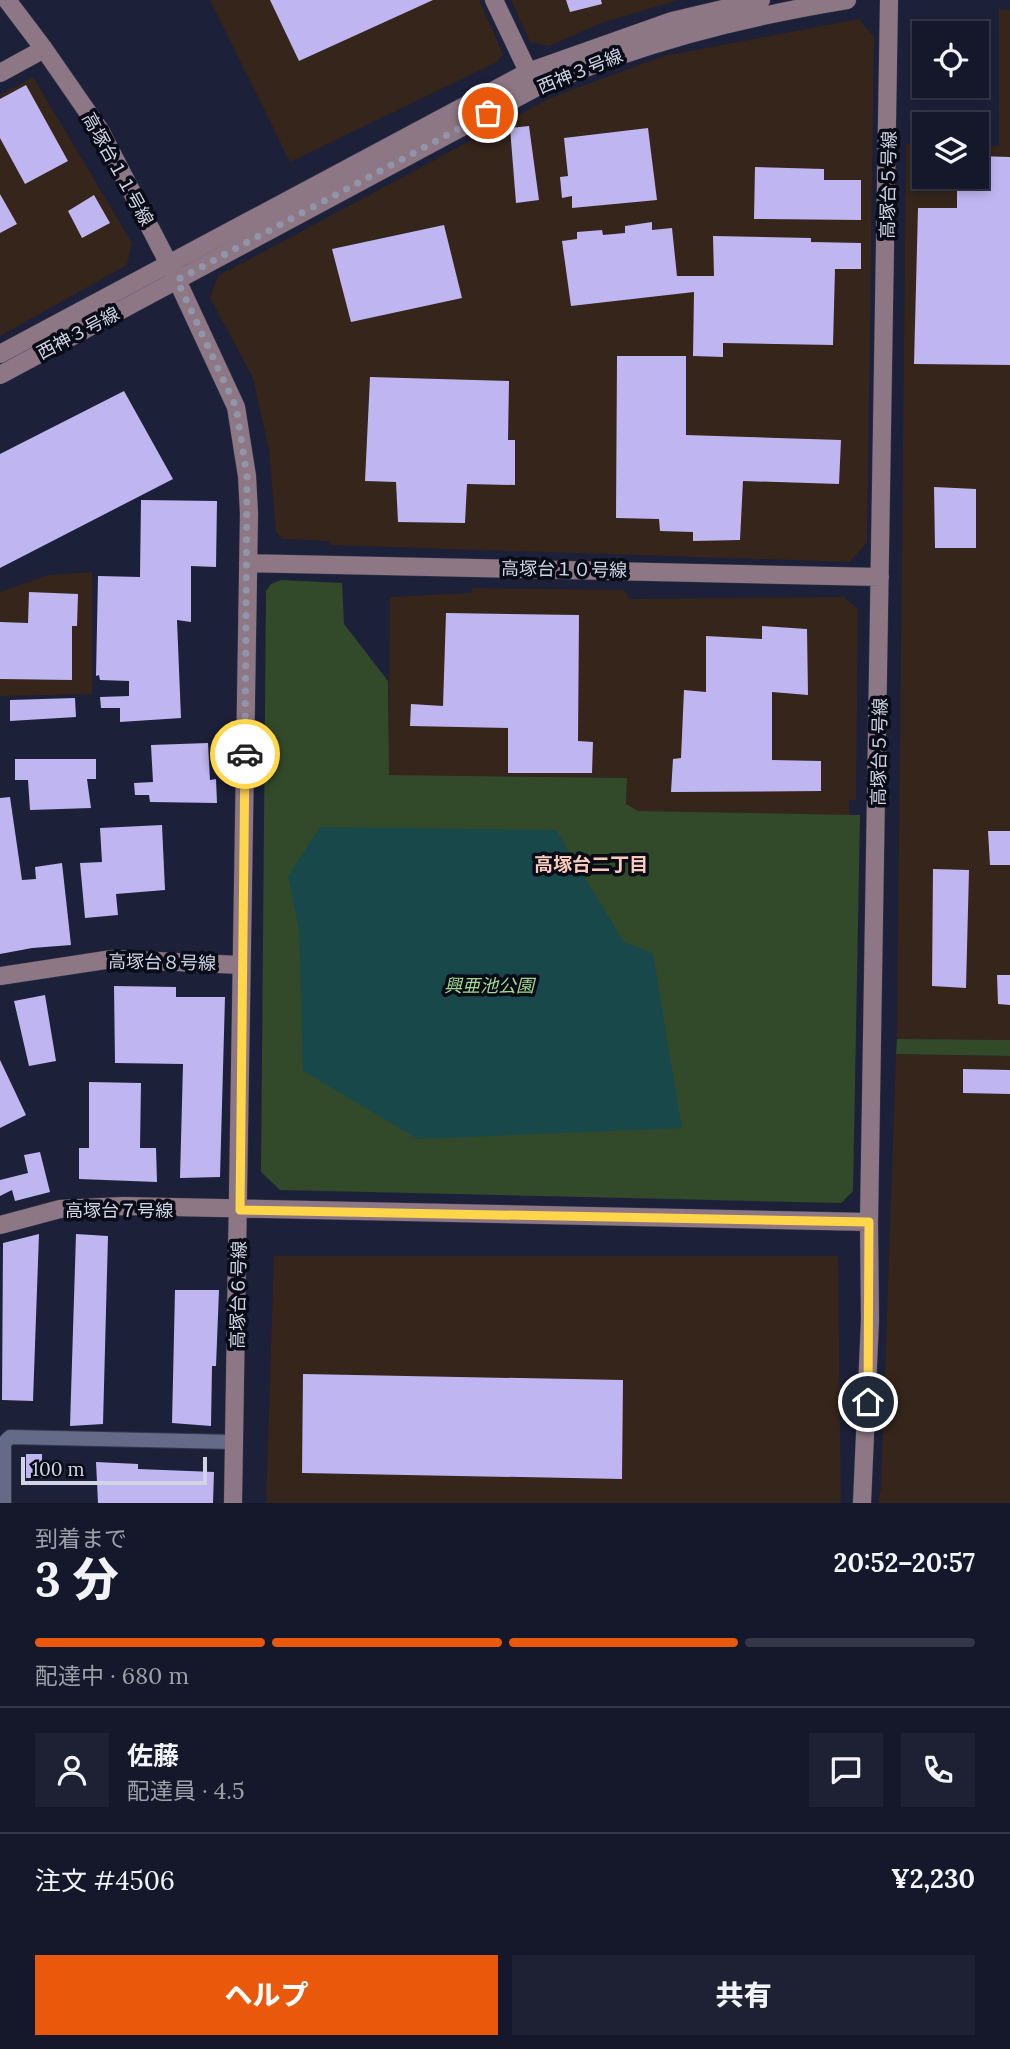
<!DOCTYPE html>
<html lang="ja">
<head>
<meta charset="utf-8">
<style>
	body { margin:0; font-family:Lora,"Noto Sans JP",serif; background:#1e2133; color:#f1f3f6; height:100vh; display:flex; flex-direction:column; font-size:26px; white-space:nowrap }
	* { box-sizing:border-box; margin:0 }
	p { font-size:23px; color:#9da0a9 }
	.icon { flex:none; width:38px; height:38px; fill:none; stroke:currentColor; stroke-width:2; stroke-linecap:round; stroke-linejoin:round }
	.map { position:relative; height:1503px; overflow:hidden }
	.panel { display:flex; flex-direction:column; background:#15182b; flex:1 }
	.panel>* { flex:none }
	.tools { position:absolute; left:912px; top:21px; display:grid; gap:14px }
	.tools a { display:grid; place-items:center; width:77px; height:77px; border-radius:0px; background:#15182b; box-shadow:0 4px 10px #0003,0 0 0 2px #343747; font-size:35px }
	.scale { position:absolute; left:21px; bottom:18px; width:186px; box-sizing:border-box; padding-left:7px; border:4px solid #d0d4e5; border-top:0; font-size:19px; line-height:24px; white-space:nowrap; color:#d0d4e5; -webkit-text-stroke:5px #090b16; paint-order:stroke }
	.pin { position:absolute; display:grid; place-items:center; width:60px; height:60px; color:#fff; margin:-30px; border:4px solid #fff; border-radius:50%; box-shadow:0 2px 7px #0007 }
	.courier { position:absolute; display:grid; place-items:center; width:70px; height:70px; margin:-35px; border:5px solid #ffd54a; border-radius:50%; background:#fff; color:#222; box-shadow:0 2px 9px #0007 }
	.headline em { font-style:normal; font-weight:800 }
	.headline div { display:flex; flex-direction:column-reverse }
	.headline { display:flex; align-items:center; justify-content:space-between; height:119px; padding:0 35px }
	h1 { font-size:46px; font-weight:800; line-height:52px }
	.bar { display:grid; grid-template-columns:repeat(4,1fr); gap:10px 7px; align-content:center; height:84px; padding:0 35px }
	.bar i { height:9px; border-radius:5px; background:#343747 }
	.bar .on { background:#ea580c }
	.bar p { grid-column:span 4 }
	.line { display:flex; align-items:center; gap:18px; padding:0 35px; border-top:2px solid #343747 }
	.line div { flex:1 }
	.round { display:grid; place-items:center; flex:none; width:74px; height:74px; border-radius:0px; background:#1e2133 }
	.primary-button { display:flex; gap:14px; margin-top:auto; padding:14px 35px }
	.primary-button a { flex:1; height:80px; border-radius:0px; background:#ea580c; color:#fff; font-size:28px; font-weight:800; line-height:80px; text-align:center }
	.primary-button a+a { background:#1e2133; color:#f1f3f6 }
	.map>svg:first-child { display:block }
	.industrial { fill:#35251b }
	.green { fill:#324a2a }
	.water { fill:#19484a }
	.building { fill:#bfb5f0 }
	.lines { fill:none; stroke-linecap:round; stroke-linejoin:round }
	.street-casing { stroke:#37394f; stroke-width:16 }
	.secondary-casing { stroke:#37394f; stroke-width:19 }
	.street { stroke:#646a88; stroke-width:14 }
	.secondary { stroke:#8e7784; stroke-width:18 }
	.done { stroke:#9195a9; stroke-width:7; stroke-dasharray:0 12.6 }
	.route { stroke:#ffd54a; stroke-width:9 }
	.labels { text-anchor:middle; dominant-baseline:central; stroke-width:7; stroke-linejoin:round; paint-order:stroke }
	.street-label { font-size:18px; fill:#d0d4e5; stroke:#090b16 }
	.park-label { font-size:18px; font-style:italic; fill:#a2d98f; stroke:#090b16 }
	.neighbourhood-label { font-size:19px; font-weight:bold; fill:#fbcabb; stroke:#090b16 }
</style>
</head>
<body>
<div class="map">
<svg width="1010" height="1503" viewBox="0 0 1010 1503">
	<rect width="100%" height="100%" fill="#1c2039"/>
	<!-- industrial -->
	<path class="industrial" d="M210 0H479L503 54 497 62 290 162Z
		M511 0H679L601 23 549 46 530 42Z
		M999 9 1010 10V1040L897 1039 906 144 924 145V177H976L977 146H999Z
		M859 19 874 37 867 542 850 562 330 545 329 541 282 539 276 532 269 450 253 378 210 298 218 276 550 98 664 56Z
		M33 77 132 243 127 265 0 336V95Z
		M92 572V694L0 696V592L48 575Z
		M472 588 624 590 630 599 844 597 858 609 856 800H849V815L637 811 626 804 627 778 388 775 390 597 471 593Z
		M896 1054 1010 1056V1503H878L881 1488Z
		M274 1256H838L841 1503H266Z"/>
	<!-- green -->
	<path class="green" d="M281 580 342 583 344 624 388 681 389 775 627 778 626 804 638 811 860 815 853 1191 841 1203 280 1190 261 1172 266 591 271 584Z
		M897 1039 1010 1040V1056L896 1054Z"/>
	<!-- water -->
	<path class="water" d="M320 827 556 830 624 942 653 953 682 1128 418 1139 303 1071 299 930 288 876Z"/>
	<!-- building -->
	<path class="building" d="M270 0H433L299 61Z
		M566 0H601L602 4 570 12Z
		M26 85 68 161 25 184 0 138V99Z
		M529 126 539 200 516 203 510 128Z
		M648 128 657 200 572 208V196L562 198 560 177 568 176 564 138Z
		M976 156 1010 157V365L914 364 918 208H957V177H976Z
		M755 167 824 169V180H861V220L754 219Z
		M0 194 17 224 0 233Z
		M94 195 110 223 82 238 68 211Z
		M652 222V230L672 228 677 276H714L713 236 811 238V242L861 243V269H835L833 345 723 343V357L693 356 694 292 571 306 562 241 577 239V232L602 230 603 235 625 233V226Z
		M444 225 462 298 351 322 332 249Z
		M617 356H686V435L841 440 839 484 743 481 740 540 693 541V532L660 531 659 519 616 518Z
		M370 377 509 381 508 440H515V485L467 484 465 523 398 522 396 482 365 481Z
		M124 391 173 479 0 568V454Z
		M934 487 976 489V548H935Z
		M141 500 217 501 216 567 191 566V622L177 620 181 718 120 722V708H101L100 697 129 696V681L100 680 99 675 96 676 98 576 140 577Z
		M29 592 78 594 77 626H72V680L0 679V622L28 623Z
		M446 613 579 615 578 741 593 742 592 773H508V728L410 726 411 704 443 706Z
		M762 626 807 629 808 695 772 692V760L821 761V791L671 792 673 759 681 758 684 690 706 692V636L762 639Z
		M75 698 76 717 10 721V700Z
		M208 743 210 780 216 779 217 803 150 802 149 795H135L134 783 153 782 151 745Z
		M15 759H96V779H87L91 808 30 810 28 780H15Z
		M10 797 22 880 36 879 35 867 62 863 71 945 32 948 0 954V798Z
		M162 825 165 890 116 894 118 915 85 918 80 863 102 862 100 828Z
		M988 831H1010V865H990Z
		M933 869 969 870 966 988 932 986Z
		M997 975H1010V1005L998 1004Z
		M114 986 176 987V997H225L220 1177 180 1178 183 1064 115 1063Z
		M45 995 56 1061 29 1066 14 1001Z
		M0 1060 26 1115 0 1128Z
		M963 1069 1010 1070V1094L963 1093Z
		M89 1082 141 1083 140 1148H156L157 1182 79 1179V1148H89Z
		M40 1152 50 1192 15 1201 12 1190 0 1196V1180L28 1173 24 1155Z
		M39 1234 33 1401 2 1400 3 1243Z
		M76 1234 108 1236 103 1424 70 1426Z
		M175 1290H219L216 1366H212L211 1426 172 1423Z
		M303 1374 623 1380 622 1479 302 1473Z
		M26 1454H42V1478H26Z
		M96 1462 138 1464V1469L214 1472 213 1503H98Z"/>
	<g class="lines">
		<!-- street casing -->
		<g class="street-casing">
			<path id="street" d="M4 1503V1443L10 1437 234 1442"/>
		</g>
		<!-- secondary casing -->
		<g class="secondary-casing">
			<path id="secondary" d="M7 0 44 49
				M494 0 533 82
				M0 73 44 49 100 130 177 280 236 407 247 476 249 513 233 1503
				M0 354 528 72 672 21 761 0
				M0 375 535 88C638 44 737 18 847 0
				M248 563 880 577
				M0 976 112 959 240 965
				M0 1225 60 1209 123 1206 869 1222
				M862 1503 870 1320 869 1222 889 0"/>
		</g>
		<!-- street -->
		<use href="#street" class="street"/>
		<!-- secondary -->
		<use href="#secondary" class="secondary"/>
	</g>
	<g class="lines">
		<!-- done -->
		<path class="done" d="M245 754 247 476 236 407 177 280 488 113"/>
		<!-- route -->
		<path class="route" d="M245 754 240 1210 869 1222 868 1402"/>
	</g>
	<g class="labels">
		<!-- street labels -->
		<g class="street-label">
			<text transform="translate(580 71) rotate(-22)">西神３号線</text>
			<text transform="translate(118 169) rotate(61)">高塚台１１号線</text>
			<text transform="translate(888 185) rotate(-89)">高塚台５号線</text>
			<text transform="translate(78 333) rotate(-28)">西神３号線</text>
			<text transform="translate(564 569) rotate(1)">高塚台１０号線</text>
			<text transform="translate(879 752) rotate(-89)">高塚台５号線</text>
			<text transform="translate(162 962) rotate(1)">高塚台８号線</text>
			<text x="119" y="1210">高塚台７号線</text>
			<text transform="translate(238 1295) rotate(-89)">高塚台６号線</text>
		</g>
		<!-- park labels -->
		<g class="park-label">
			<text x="489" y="985">興亜池公園</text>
		</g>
		<!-- neighbourhood labels -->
		<g class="neighbourhood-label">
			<text x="591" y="864">高塚台二丁目</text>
		</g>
	</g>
</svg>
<div class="tools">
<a><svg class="icon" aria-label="locate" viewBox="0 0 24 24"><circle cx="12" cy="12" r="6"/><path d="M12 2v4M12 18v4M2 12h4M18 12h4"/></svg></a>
<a><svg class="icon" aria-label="layers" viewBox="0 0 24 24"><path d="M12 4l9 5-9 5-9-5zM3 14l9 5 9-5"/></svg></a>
</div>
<div class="scale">100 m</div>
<div class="pin" style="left:488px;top:113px;background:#ea580c"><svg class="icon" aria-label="bag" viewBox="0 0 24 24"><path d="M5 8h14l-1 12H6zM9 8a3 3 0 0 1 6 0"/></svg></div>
<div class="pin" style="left:868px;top:1402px;background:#1f2937"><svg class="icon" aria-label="home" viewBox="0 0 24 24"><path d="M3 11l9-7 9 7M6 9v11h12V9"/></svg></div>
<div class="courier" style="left:245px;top:754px"><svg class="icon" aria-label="car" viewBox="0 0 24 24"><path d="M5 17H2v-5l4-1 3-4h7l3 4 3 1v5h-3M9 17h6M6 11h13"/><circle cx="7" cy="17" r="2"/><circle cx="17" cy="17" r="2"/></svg></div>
</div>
<section class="panel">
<div class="headline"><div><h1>3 分</h1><p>到着まで</p></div><em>20:52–20:57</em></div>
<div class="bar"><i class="on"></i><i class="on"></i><i class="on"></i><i></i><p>配達中 · 680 m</p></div>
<div class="line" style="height:126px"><a class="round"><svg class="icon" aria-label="person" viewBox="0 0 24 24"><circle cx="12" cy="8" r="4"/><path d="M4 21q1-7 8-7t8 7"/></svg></a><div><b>佐藤</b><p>配達員 · 4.5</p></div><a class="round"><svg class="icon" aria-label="chat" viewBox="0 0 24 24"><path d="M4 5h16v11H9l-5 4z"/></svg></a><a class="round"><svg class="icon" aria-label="phone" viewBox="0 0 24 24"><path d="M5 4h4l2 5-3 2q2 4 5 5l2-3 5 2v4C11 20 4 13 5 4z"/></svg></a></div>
<div class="line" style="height:91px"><div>注文 #4506</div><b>¥2,230</b></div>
<div class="primary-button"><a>ヘルプ</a><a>共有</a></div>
</section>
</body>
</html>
